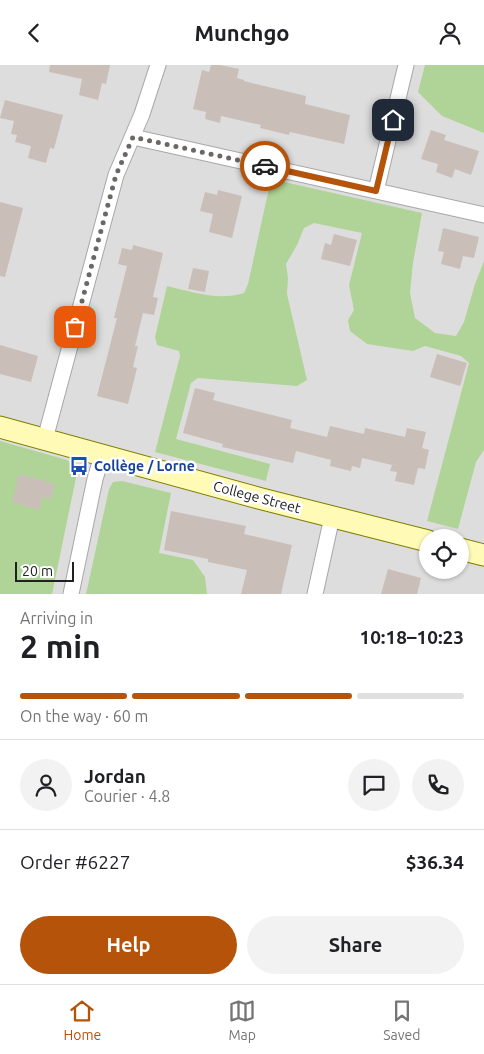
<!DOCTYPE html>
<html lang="en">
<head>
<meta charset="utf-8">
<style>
	body { margin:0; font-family:Ubuntu,sans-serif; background:#f2f2f2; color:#202124; height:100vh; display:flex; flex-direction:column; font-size:19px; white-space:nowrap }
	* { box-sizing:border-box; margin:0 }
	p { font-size:16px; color:#757577 }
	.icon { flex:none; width:28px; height:28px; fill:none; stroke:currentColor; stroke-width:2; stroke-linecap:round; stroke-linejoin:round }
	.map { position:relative; height:529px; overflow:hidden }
	.panel { display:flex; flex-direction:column; background:#fff; flex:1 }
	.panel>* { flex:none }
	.buttons { position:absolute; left:419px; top:464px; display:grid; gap:10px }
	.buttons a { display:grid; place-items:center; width:50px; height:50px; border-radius:50%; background:#fff; box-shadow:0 1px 4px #0004; font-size:25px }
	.scale { position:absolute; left:15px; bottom:12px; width:59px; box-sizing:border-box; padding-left:5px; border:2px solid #202020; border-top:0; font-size:14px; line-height:18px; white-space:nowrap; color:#202020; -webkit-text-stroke:4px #fff; paint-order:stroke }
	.pin { position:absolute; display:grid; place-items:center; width:42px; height:42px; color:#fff; margin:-21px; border-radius:10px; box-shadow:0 2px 8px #0006 }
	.courier { position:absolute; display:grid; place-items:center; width:50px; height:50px; margin:-25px; border:4px solid #b45309; border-radius:50%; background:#fff; color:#222; box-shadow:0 1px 6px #0007 }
	.head em { font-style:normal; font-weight:700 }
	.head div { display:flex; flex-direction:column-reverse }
	.head { display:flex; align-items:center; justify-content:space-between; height:85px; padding:0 20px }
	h1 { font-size:32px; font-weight:700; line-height:38px }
	.bar { display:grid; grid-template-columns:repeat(4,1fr); gap:8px 5px; align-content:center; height:60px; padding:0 20px }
	.bar i { height:6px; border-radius:4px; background:#e0e0e0 }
	.bar .on { background:#b45309 }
	.bar p { grid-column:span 4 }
	.line { display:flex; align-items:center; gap:12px; padding:0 20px; border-top:1px solid #e0e0e0 }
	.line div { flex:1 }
	.round { display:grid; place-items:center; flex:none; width:52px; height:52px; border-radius:26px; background:#f2f2f2 }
	.button { display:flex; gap:10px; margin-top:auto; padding:10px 20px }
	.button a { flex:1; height:58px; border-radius:30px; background:#b45309; color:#fff; font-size:20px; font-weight:700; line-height:58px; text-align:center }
	.button a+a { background:#f2f2f2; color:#202124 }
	header { display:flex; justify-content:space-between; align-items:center; height:65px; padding:0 20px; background:#fff; font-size:22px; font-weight:700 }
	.tabs { display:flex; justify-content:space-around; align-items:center; height:70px; border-top:1px solid #e0e0e0; background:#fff; font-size:14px; color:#757577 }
	.tabs a { display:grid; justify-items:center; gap:2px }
	.tabs .on { color:#b45309 }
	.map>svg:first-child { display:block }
	.residential { fill:#dedddd; fill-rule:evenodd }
	.forest { fill:#b0d497 }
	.building { fill:#cabeb8 }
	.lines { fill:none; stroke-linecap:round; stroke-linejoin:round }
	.street-casing { stroke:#a7a7a7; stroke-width:17 }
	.secondary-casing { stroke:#7e7e00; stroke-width:23 }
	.street { stroke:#fff; stroke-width:15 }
	.secondary { stroke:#fffbb6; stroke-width:21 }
	.done { stroke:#6a6765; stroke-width:5; stroke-dasharray:0 9 }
	.route { stroke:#b45309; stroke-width:6 }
	.labels { text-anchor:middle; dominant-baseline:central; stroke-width:5; stroke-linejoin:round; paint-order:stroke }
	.transit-label { font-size:14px; font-weight:bold; fill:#164399; stroke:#fff; text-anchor:start }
	.street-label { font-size:14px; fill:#202020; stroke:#fff }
</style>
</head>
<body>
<header><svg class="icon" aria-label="back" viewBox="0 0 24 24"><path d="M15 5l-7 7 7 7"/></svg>Munchgo<svg class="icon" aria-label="person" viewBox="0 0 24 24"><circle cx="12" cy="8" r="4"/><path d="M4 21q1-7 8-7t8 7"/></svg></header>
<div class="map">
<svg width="484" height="529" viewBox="0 0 484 529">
	<rect width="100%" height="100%" fill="#f2ece6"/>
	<!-- residential -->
	<path class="residential" d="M0 0H484V529H0ZM428 472H460V505H428Z"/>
	<!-- forest -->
	<path class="forest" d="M425 0H484V68L442 51 418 27Z
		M271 114 422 148 413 198 410 228 415 253 435 268 456 271 464 257 475 219 484 196V385L476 397 458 464 427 456 469 298 461 291 425 281 413 286 367 279 350 266 348 255 354 245 349 220 362 168 314 158 304 163 297 180 286 199 288 213 287 229 307 315 297 321 198 313 191 318 176 374 270 399 266 416 155 387 180 291 179 286 157 280 155 272 167 221C193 227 218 236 244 228L248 219Z
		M0 376 67 395 74 399 77 408 52 529H0Z
		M122 416 171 428 159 488 193 495 205 512 207 529H86L109 424 113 417Z"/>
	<!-- building -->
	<path class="building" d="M50 0H110L106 19 102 18 98 35 79 30 82 14 49 7Z
		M211 0H220L239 4 237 13 244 15V16L306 31 305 39 350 50 344 79 290 67 289 70 260 63 261 60 221 51 220 58 205 54 206 47 193 44 202 5 209 7Z
		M5 35 63 50 54 84 50 83 46 98 28 93 31 81 15 77 17 70 11 69 14 56 0 53Z
		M431 65 446 70 444 75 479 86 471 110 455 104 452 113 436 107 438 99 421 94Z
		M218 125 242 131 232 173 209 167 213 149 200 146 205 127 217 130Z
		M0 137 23 143 5 212 0 211Z
		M443 163 479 172 474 193 463 191 460 204 441 199 444 187 438 186Z
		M334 169 357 175 350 201 321 194 325 178 331 180Z
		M133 180 163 188 153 232 158 233 154 250 143 248 135 281H138L133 302 137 303 128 339 97 331 117 253H114L127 201 118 199 122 183 132 185Z
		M193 203 209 206 205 227 188 224Z
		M0 280 38 291 31 317 0 309Z
		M437 289 467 298 460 321 430 312Z
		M195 323 215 328 213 335 292 355 290 363 327 372 330 361 364 369 365 363 405 372 407 363 426 367 422 383 429 385 425 404 418 403 414 420 395 416 397 407 390 406 392 400 362 393 360 403 352 401 351 406 330 401 331 395 296 386 293 398 222 382 223 379 183 368Z
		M19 409 55 419 51 434 43 432 39 445 12 437Z
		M171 446 246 461 244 469 292 480 281 529H241L247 505 208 497V494L164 485Z
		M388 504 421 513 417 529H381Z"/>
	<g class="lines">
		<!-- street casing -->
		<g class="street-casing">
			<path id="street" d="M133 72 484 150
				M376 126 406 0
				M45 374 116 110 142 49 158 0
				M71 529 95 414 102 391
				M315 529 332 452"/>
		</g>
		<!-- secondary casing -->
		<g class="secondary-casing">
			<path id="secondary" d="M0 362 262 434 428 476
				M460 484 484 490"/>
		</g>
		<!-- street -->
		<use href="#street" class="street"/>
		<!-- secondary -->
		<use href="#secondary" class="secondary"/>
	</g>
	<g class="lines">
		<!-- done -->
		<path class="done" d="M75 262 116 110 133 72 265 101"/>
		<!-- route -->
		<path class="route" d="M265 101 376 126 393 55"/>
	</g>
	<!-- icons -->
	<defs>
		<g id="bus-bare" transform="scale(1.5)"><path d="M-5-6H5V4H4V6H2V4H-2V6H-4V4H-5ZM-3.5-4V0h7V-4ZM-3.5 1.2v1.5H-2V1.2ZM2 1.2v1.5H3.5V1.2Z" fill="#1a4fb4" stroke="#fff" stroke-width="2.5" paint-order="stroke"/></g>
	</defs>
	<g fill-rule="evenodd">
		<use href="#bus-bare" x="79" y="401"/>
	</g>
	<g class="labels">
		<!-- transit labels -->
		<g class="transit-label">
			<text x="94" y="401">Collège / Lorne</text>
		</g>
		<!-- street labels -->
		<g class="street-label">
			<text transform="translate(257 432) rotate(15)">College Street</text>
		</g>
	</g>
</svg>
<div class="buttons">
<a><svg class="icon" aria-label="locate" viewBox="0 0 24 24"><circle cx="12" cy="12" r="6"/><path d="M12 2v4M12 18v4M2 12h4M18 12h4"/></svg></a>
</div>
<div class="scale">20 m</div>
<div class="pin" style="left:75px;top:262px;background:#ea580c"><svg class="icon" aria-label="bag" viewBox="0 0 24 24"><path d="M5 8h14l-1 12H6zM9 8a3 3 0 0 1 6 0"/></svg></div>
<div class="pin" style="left:393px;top:55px;background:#1f2937"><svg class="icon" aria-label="home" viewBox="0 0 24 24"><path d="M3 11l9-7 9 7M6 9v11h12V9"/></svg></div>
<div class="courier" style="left:265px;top:101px"><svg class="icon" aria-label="car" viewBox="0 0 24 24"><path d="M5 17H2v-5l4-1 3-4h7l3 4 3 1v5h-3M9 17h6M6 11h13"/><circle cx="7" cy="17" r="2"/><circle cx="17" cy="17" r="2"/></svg></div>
</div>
<section class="panel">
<div class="head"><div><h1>2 min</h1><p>Arriving in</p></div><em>10:18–10:23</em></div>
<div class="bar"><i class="on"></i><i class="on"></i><i class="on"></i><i></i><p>On the way · 60 m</p></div>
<div class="line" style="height:90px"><a class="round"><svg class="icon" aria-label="person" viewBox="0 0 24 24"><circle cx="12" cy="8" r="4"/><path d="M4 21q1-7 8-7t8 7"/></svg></a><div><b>Jordan</b><p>Courier · 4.8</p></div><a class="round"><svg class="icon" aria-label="chat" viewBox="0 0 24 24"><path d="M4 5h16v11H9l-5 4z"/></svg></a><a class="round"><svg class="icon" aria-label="phone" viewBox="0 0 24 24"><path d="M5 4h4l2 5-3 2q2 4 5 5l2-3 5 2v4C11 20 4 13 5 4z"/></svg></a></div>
<div class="line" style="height:65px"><div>Order #6227</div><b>$36.34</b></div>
<div class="button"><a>Help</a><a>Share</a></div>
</section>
<nav class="tabs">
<a class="on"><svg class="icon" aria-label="home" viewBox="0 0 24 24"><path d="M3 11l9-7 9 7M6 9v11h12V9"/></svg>Home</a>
<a><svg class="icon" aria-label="map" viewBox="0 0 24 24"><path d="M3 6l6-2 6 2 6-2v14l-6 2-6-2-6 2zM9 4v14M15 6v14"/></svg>Map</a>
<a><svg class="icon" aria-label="saved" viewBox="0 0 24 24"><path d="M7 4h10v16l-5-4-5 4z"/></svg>Saved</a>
</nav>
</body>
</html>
